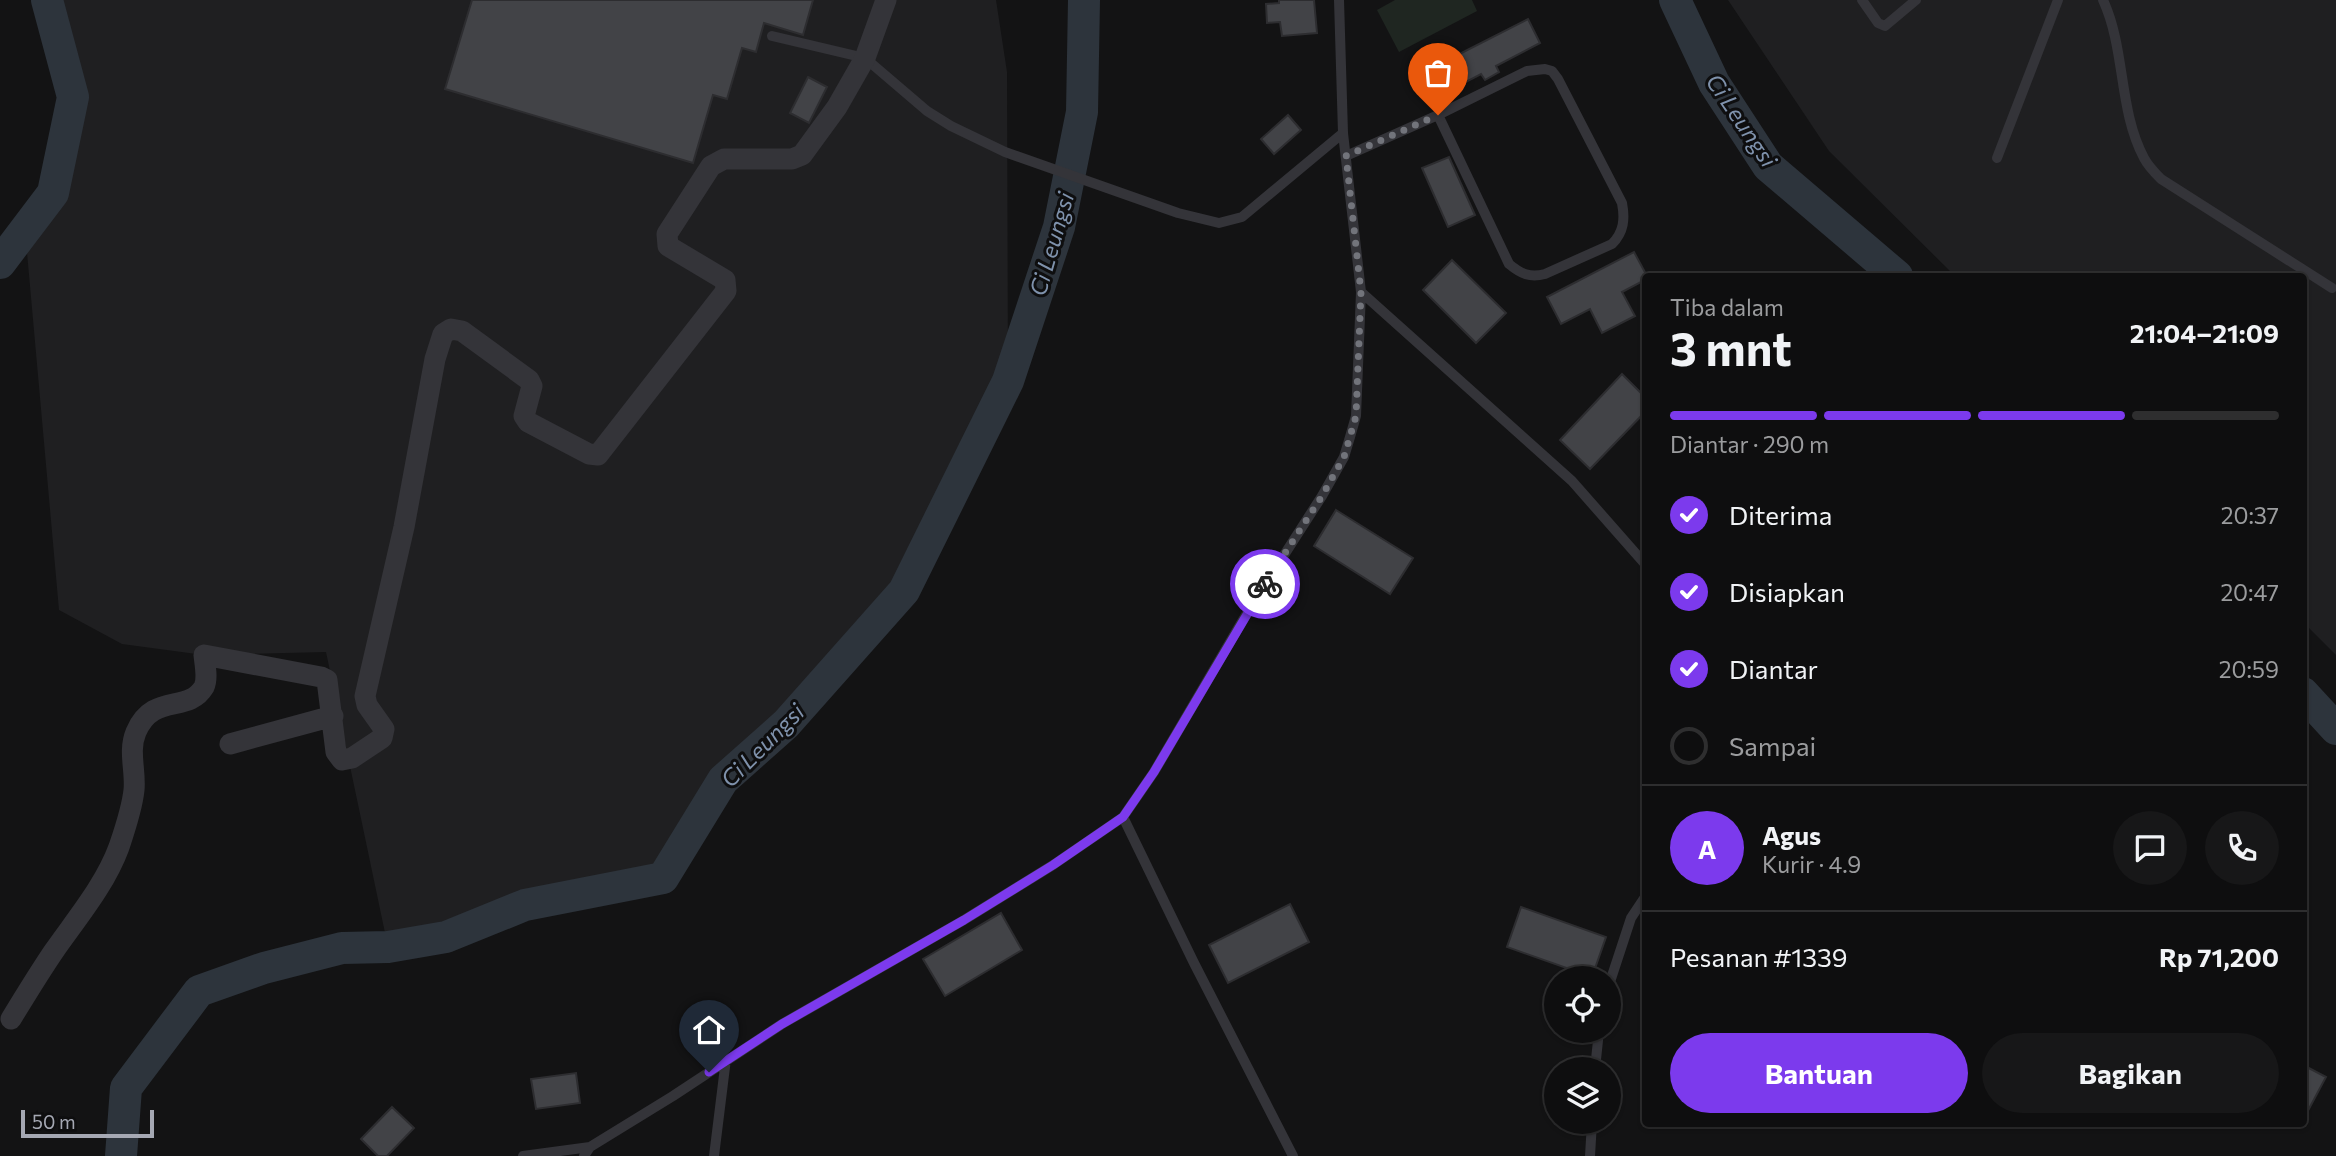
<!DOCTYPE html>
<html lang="id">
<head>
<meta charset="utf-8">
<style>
	body { margin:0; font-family:Commissioner,sans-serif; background:#171718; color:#f1f3f6; height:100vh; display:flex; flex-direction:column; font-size:26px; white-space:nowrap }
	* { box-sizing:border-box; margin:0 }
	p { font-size:23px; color:#9b9c9e }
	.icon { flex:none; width:38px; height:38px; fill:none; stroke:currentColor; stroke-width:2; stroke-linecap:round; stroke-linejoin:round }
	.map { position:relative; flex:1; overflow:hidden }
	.side { position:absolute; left:1642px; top:273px; width:665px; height:854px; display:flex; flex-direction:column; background:#0e0e0f; border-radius:7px; box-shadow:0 2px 5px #0004,0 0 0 2px #2e2e2f }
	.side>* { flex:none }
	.tools { position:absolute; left:1544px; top:966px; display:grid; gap:14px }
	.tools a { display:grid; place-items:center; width:77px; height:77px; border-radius:50%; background:#0e0e0f; box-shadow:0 2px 5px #0004,0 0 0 2px #2e2e2f; font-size:35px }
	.scale { position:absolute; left:21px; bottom:18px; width:133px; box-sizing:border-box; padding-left:7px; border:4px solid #a5a8b3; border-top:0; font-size:19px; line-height:24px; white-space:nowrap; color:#a5a8b3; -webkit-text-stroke:5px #0e0e0f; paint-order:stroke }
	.pin { position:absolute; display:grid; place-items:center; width:60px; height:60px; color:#fff; margin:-72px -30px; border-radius:50% 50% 50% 0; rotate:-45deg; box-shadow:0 0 7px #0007 }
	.pin .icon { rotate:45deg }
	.courier { position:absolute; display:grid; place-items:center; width:70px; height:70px; margin:-35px; border:5px solid #7c3aed; border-radius:50%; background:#fff; color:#222; box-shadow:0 2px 9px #0007 }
	.summary em { font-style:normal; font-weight:700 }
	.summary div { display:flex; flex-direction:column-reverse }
	.summary { display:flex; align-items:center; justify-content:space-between; height:119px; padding:0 28px }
	h1 { font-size:46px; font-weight:700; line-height:52px }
	.bar { display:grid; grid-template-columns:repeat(4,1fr); gap:10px 7px; align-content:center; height:84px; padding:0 28px }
	.bar i { height:9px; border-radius:5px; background:#2e2e2f }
	.bar .active { background:#7c3aed }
	.bar p { grid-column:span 4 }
	.line { display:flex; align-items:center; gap:18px; padding:0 28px; border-top:2px solid #2e2e2f }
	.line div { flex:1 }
	.round { display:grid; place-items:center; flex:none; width:74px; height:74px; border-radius:37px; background:#171718 }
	ol { padding:0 28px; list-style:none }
	li { display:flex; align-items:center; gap:21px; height:77px }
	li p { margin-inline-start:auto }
	li .icon { padding:7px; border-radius:50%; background:#7c3aed; color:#fff; stroke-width:4 }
	li:last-child { color:#9b9c9e }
	li i { width:38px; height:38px; border:4px solid #2e2e2f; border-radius:50% }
	.action { display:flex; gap:14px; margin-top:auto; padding:14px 28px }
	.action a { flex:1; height:80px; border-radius:42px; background:#7c3aed; color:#fff; font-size:28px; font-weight:700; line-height:80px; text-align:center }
	.action a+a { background:#171718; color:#f1f3f6 }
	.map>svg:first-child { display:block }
	.built { fill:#1f1f21 }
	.green { fill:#1f2621 }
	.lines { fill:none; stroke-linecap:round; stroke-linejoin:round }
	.river { stroke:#2d343c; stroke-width:32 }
	.building { fill:#424347; stroke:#2d2d30; stroke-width:2 }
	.lane { stroke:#343439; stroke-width:10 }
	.street { stroke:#343439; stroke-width:21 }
	.done { stroke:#72747b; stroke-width:7; stroke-dasharray:0 12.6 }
	.route { stroke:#7c3aed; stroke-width:9 }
	.labels { text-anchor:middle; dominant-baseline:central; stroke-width:6; stroke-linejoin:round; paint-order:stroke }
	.water-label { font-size:23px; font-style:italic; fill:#7f92ac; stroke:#0e0e0f }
</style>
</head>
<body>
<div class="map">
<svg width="2336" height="1156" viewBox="0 0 2336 1156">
	<rect width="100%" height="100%" fill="#131314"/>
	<!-- built -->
	<path class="built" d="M47 0H996L1007 72 1008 381 904 591 815 691 723 780 663 878 525 905 446 937 388 947 326 652 204 655 122 644 59 610 25 230 53 193 73 97Z
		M1728 0H2336V655L2303 622V276H1955L1829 151Z"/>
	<!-- green -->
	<path class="green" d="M1395 0H1472L1477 11 1399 52 1377 10Z"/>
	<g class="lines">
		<!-- river -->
		<path class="river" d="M1675 0 1714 83 1768 166 1897 276
			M0 263 53 193 73 97 47 0
			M2303 693 2336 729
			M121 1156 126 1088 199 991 264 968 342 948 388 947 446 937 525 905 663 878 723 780 786 724 904 591 1008 381 1059 227 1082 112 1084 0"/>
	</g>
	<!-- building -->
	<path class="building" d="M472 0H813L803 35 764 23 756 52 742 48 727 99 713 95 693 163 445 89Z
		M1279 0H1314L1317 33 1282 36 1280 22 1267 23 1266 4 1279 3Z
		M1528 19 1540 43 1496 66 1499 72 1485 80 1481 74 1441 95 1428 70Z
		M808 77 827 87 809 123 790 113Z
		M1288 115 1301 130 1274 154 1261 139Z
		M1449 157 1475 215 1448 227 1422 168Z
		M1634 252 1647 276H1645V280L1622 292 1635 316 1602 333 1590 309 1561 324 1547 297Z
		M1452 260 1506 313 1476 343 1423 290Z
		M1622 374 1645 397V412L1590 469 1560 440Z
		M1336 510 1413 558 1390 594 1314 546Z
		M1290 904 1309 942 1228 983 1209 945Z
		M1521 907 1606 937 1592 977 1507 947Z
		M1001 913 1022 950 945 996 923 959Z
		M2303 1065 2326 1077 2303 1120Z
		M576 1073 580 1103 536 1109 531 1079Z
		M392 1107 414 1128 387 1156H378L361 1139Z"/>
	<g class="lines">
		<!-- lane -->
		<path class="lane" d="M1862 0 1878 23 1885 26 1916 0
			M2103 0C2126 50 2118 109 2144 158 2148 166 2155 173 2161 179L2332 288
			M772 36 865 58 927 111 951 126 1005 152 1178 213 1219 223 1242 217 1343 133 1339 0
			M1346 156 1438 115 1527 71 1545 69 1552 71 1558 79 1622 203C1625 219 1624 232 1612 244L1545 274C1530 278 1521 274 1509 264L1438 115
			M1997 158 2058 0
			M1361 292 1572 481 1645 564
			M1123 817 1194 963 1293 1156
			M1608 988 1631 918 1645 897
			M1595 1069 1599 1031
			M523 1156 590 1147
			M584 1156 590 1147 673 1096 782 1024 964 920 1053 865 1123 817 1154 772 1250 608 1322 496 1344 457 1350 437 1356 416 1361 292 1343 133
			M714 1156 726 1059
			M1590 1156 1592 1122"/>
		<!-- street -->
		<path class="street" d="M230 744 333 716
			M11 1019C25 996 39 973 54 951 77 918 105 885 119 847 125 829 132 809 134 790 136 771 128 751 136 732 153 692 188 714 204 687 208 679 205 665 204 655L321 677 327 680 336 752 342 760 352 758 382 738 384 729 367 705 365 696 404 527 435 359 443 334 451 329 462 331 529 380 532 386 524 416 528 422 589 454 598 455 726 291 725 280 668 246 667 234 711 166 724 159H792L802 155 837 107 865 58 886 0"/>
	</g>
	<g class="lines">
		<!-- done -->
		<path class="done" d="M1265 584 1322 496 1344 457 1356 416 1361 292 1346 156 1438 115"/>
		<!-- route -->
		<path class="route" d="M709 1072 782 1024 964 920 1053 865 1123 817 1154 772 1265 584"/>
	</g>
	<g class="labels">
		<!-- water labels -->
		<g class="water-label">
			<text transform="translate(1742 120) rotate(56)">Ci Leungsi</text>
			<text transform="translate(1051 244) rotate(-74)">Ci Leungsi</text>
			<text transform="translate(762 745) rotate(-45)">Ci Leungsi</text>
		</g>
	</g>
</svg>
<div class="tools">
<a><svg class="icon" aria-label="locate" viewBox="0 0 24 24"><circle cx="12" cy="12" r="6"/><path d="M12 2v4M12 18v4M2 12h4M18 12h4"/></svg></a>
<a><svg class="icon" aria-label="layers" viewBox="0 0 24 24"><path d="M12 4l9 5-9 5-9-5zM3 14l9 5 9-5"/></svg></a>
</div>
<div class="scale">50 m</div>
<div class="pin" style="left:1438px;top:115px;background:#ea580c"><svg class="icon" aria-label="bag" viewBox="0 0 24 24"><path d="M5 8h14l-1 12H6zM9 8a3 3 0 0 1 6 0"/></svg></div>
<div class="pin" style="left:709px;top:1072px;background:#1f2937"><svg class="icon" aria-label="home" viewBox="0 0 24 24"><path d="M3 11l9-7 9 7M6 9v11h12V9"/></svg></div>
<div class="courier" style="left:1265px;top:584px"><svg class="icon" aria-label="bike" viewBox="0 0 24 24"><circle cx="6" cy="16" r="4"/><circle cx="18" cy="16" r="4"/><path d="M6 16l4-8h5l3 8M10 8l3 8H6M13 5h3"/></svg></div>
<section class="side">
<div class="summary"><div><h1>3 mnt</h1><p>Tiba dalam</p></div><em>21:04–21:09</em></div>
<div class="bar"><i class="active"></i><i class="active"></i><i class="active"></i><i></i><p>Diantar · 290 m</p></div>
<ol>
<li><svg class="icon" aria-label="check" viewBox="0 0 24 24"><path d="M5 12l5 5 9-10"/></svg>Diterima<p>20:37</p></li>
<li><svg class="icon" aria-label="check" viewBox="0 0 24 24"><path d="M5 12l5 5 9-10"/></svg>Disiapkan<p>20:47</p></li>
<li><svg class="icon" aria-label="check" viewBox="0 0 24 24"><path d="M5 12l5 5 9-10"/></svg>Diantar<p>20:59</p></li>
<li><i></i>Sampai</li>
</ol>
<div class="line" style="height:126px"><b class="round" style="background:#7c3aed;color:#fff">A</b><div><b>Agus</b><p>Kurir · 4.9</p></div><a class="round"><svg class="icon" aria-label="chat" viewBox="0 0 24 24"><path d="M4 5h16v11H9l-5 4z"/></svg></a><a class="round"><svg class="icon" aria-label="phone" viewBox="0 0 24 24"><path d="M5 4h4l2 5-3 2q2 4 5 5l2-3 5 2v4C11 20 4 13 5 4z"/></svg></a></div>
<div class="line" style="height:91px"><div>Pesanan #1339</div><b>Rp 71,200</b></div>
<div class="action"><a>Bantuan</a><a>Bagikan</a></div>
</section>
</div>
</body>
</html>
